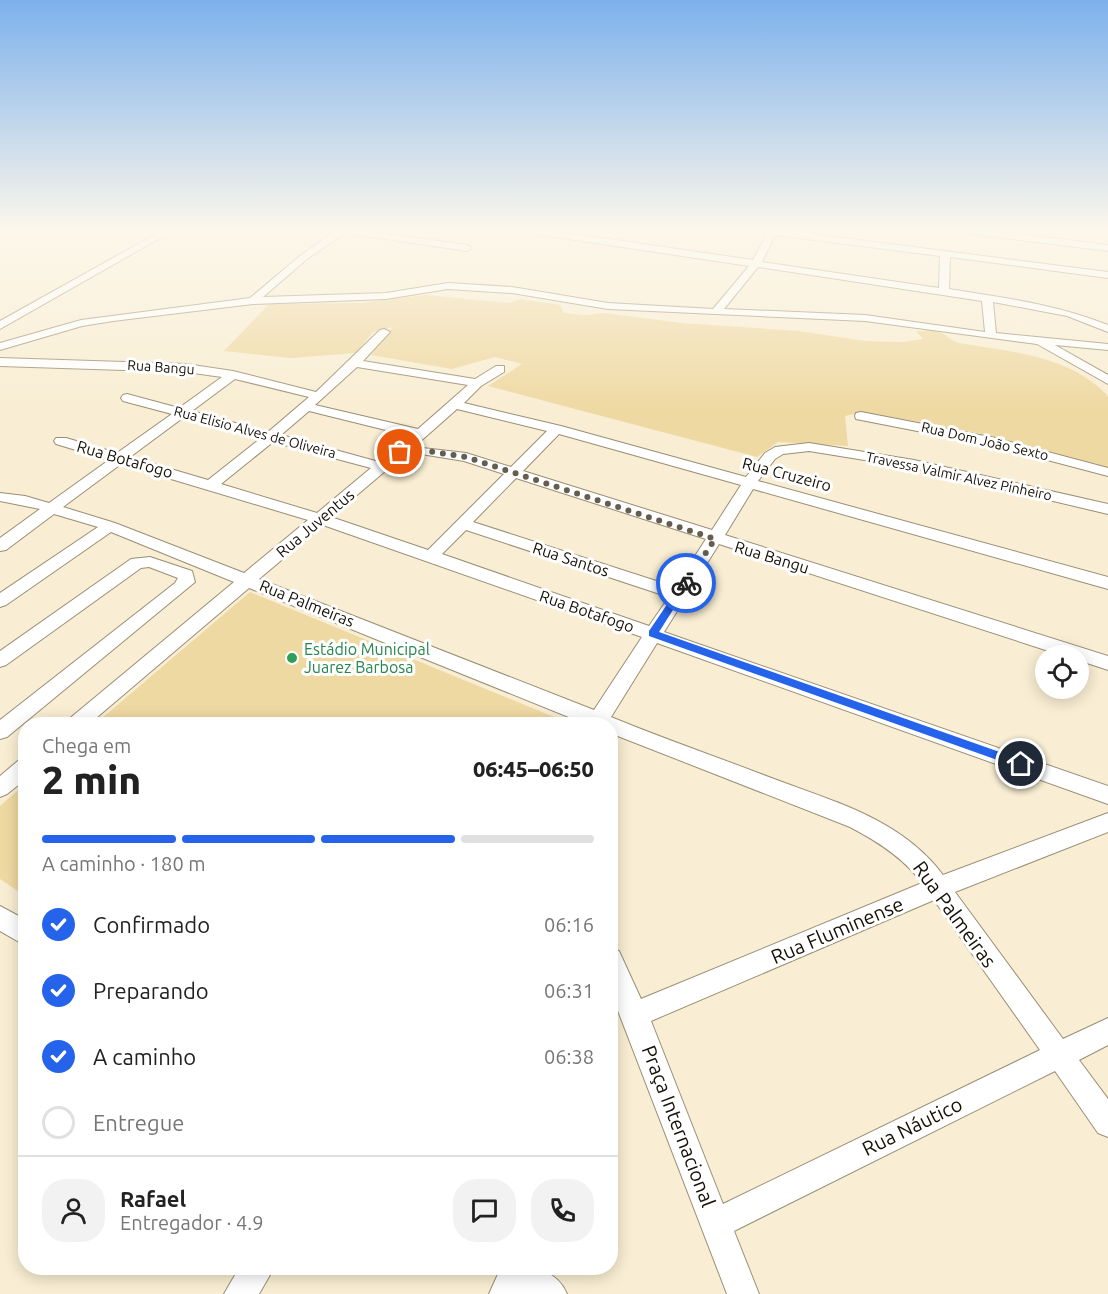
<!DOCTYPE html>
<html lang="pt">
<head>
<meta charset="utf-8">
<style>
	body { margin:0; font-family:Ubuntu,sans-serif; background:#f2f2f2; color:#222; height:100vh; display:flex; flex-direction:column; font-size:22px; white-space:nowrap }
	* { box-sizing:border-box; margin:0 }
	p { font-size:20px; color:#767676 }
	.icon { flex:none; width:33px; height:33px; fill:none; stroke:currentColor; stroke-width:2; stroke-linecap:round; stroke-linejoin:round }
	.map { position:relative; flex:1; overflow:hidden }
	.side { position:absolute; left:18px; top:717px; width:600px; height:558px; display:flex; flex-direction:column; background:#fff; border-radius:24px; box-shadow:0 3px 15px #0003 }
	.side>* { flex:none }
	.controls { position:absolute; left:1035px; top:645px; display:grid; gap:12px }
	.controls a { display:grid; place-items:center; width:54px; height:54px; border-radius:50%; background:#fff; box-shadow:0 3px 15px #0003; font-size:30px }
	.pin { position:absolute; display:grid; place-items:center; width:51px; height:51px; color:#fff; margin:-26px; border:3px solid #fff; border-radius:50%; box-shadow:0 2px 6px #0007 }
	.courier { position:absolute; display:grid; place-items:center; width:60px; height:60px; margin:-30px; border:4px solid #2563eb; border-radius:50%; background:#fff; color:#222; box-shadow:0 2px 8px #0007 }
	.head em { font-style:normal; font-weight:800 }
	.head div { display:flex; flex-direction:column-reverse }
	.head { display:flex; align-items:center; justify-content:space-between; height:102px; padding:0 24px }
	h1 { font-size:39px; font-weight:800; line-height:45px }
	.bar { display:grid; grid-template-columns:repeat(4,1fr); gap:9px 6px; align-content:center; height:72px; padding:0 24px }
	.bar i { height:8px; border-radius:4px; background:#e0e0e0 }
	.bar .selected { background:#2563eb }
	.bar p { grid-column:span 4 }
	.line { display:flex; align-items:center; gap:15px; padding:0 24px; border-top:2px solid #e0e0e0 }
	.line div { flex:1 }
	.round { display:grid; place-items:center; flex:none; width:63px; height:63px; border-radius:24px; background:#f2f2f2 }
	ol { padding:0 24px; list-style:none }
	li { display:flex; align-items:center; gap:18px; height:66px }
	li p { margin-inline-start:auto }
	li .icon { padding:6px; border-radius:50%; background:#2563eb; color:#fff; stroke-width:4 }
	li:last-child { color:#767676 }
	li i { width:33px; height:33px; border:3px solid #e0e0e0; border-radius:50% }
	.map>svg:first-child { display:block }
	.green { fill:#efd9a3 }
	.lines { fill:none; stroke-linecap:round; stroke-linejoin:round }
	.minor-casing { stroke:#998f76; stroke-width:2 }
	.minor { fill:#fff; fill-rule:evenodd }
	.route { fill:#2563eb }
	.done { stroke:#655e4f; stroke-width:6; stroke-dasharray:0 10.8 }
	.leisure-dot { fill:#2e9e5b; stroke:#fff; stroke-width:2 }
	.labels { text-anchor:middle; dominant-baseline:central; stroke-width:6; stroke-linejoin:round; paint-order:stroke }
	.far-street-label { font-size:14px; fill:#151108; stroke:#fff }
	.street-label { font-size:16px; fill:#151108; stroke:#fff }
	.leisure-label { font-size:16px; fill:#27864d; stroke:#fff; text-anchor:start }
	.near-street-label { font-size:20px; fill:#151108; stroke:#fff }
</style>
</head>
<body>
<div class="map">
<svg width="1108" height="1294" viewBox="0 0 1108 1294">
	<rect width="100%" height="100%" fill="#f9eed3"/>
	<!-- green -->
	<path class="green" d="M426 295 509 303 521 299 561 305 563 313 586 315 604 313 682 323 799 331 865 341 903 342 923 339 916 331C922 331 932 330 939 332 946 334 951 341 959 343 1012 352 1069 355 1108 396V468L978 433 864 412 845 416 848 446 778 442 757 457 488 386 522 364 495 357 452 369 371 355 393 327 373 332 356 353 291 358 224 351 269 304 361 303Z
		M250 592 571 724H95Z
		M25 784V896L0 879V806Z"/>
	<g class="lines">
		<!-- minor casing -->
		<g class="minor-casing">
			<path id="minor" d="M165 229H176L0 329V321Z
				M303 229H355L467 245 472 248 467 251 345 233 307 259 263 297 386 293 448 283 512 287 608 303 713 309 749 266 522 232 518 229H540L753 260 767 234 748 229H773L1108 272V278L950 257 949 289C1004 298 1056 304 1108 325V332L1067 316 993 302 996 333 1108 344V350L1055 345 1108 375V384L1037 344 865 321 608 309 512 293 448 289 386 299 253 304 113 321 82 326 0 350V343L81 320 250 298 301 255 334 232H307ZM775 235 940 256 939 288 762 262ZM758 267 982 301 985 332 865 315 724 309Z
				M953 229H979L1108 245V251L957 232Z
				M384 329 390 332 363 361 475 379 496 366H504V372L481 386 464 403 561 426 746 477 765 453 775 447 809 443 914 460 1108 504V514L914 468 809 451 783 454 775 459 758 481 1108 577V589L753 489 725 535 1108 656V670L1078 660V656H1064L719 544 664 632 1108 786V804L657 643 611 717C664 739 720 758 774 779 836 802 902 820 943 875L1108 813V832L955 892 1063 1039 1108 1018V1045L1079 1060 1108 1099V1137L1098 1133 1055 1071 734 1231 759 1294H727L610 990V948L619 951 641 999 922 883C904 858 877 841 850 827L610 733V724H586L249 588 89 724H66L69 719 234 582 111 532 6 605 0 607V593L98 527 54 514 6 550 0 551V538L40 509 0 501V493L25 496 49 503 109 460 56 444 54 441 56 438H66L117 453 172 414 123 401 121 398 123 395 127 394 179 408 222 377 186 372 0 366V358L186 364 233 371 316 392 380 330ZM357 367 468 385 418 429 315 405ZM235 379 309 397 268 432 192 411ZM457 409 547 431 511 467 466 453 414 447ZM309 411 410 436 379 462 281 435ZM184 417 261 438 208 480 130 457ZM559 434 741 485 712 530 523 471ZM273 442 371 468 317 513 221 484ZM421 454 464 461 504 474 428 550 331 517 403 456ZM121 464 308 520 244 573 115 523 63 507ZM516 478 706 539 675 587 473 522ZM323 525 642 637 594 710 259 579ZM466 530 669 597 649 626 442 554ZM934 900 1040 1050 723 1204 651 1021Z
				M861 412 995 438 1108 468V476L994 446 856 419 855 416 856 413Z
				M150 557 192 571 195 582 7 737 0 739V720L175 583 178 578 149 567 141 568 6 665 0 667V651L131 559Z
				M26 758V779L7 794 0 797V776L19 760Z
				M0 906 26 920V946L0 931Z
				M239 1268H274L259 1294H224Z
				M495 1268C523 1265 555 1265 567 1294H489L498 1274Z"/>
		</g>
		<!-- minor -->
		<use href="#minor" class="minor"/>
	</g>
	<!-- sky -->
	<linearGradient id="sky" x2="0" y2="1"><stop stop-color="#7db1ec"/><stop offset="0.56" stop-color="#fcf7eb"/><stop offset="1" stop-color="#fcf7eb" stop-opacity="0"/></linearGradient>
	<rect width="1108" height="410" fill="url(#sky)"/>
	<!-- route -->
	<path class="route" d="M683 581 690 583 659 632 1025 761V767H1017L649 636V631Z"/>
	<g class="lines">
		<!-- done -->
		<path class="done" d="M400 452 421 450 466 457 715 539 686 583"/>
	</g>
	<!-- markers -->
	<circle class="leisure-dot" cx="292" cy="658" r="6"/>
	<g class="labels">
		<!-- far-street labels -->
		<g class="far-street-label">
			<text transform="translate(161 367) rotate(4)">Rua Bangu</text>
			<text transform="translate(255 432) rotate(15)">Rua Elisio Alves de Oliveira</text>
			<text transform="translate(985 441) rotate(13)">Rua Dom João Sexto</text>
			<text transform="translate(959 476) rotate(12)">Travessa Valmir Alvez Pinheiro</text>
		</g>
		<!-- street labels -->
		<g class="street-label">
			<text transform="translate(125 459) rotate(16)">Rua Botafogo</text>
			<text transform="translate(787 474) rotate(15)">Rua Cruzeiro</text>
			<text transform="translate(315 523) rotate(-40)">Rua Juventus</text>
			<text transform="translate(772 557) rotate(17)">Rua Bangu</text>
			<text transform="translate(571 559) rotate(18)">Rua Santos</text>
			<text transform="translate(307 603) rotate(22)">Rua Palmeiras</text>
			<text transform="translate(587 611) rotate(19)">Rua Botafogo</text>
		</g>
		<!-- leisure labels -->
		<g class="leisure-label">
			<text x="304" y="649">Estádio Municipal<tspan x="304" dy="18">Juarez Barbosa</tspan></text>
		</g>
		<!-- near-street labels -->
		<g class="near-street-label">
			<text transform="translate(955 914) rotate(54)">Rua Palmeiras</text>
			<text transform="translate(837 930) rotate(-23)">Rua Fluminense</text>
			<text transform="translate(679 1126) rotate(69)">Praça Internacional</text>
			<text transform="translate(912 1126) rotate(-26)">Rua Náutico</text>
		</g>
	</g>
</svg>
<div class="controls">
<a><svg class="icon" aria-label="locate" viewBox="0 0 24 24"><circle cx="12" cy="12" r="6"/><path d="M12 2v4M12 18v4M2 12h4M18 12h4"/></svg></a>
</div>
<div class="pin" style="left:400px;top:452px;background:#ea580c"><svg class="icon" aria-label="bag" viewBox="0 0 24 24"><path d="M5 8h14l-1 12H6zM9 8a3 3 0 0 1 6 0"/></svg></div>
<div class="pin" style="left:1021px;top:764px;background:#1f2937"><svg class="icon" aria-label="home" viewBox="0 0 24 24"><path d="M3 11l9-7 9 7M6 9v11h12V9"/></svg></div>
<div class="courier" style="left:686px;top:583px"><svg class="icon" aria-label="bike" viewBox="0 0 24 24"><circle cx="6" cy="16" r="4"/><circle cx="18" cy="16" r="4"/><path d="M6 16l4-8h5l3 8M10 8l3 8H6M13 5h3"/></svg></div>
<section class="side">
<div class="head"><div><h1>2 min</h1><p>Chega em</p></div><em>06:45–06:50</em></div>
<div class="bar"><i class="selected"></i><i class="selected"></i><i class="selected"></i><i></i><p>A caminho · 180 m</p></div>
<ol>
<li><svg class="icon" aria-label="check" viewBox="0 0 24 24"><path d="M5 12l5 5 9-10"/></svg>Confirmado<p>06:16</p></li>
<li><svg class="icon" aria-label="check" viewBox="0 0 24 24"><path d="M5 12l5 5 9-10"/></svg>Preparando<p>06:31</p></li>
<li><svg class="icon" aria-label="check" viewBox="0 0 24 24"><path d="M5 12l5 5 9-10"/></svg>A caminho<p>06:38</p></li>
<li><i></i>Entregue</li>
</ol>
<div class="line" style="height:108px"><a class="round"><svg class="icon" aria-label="person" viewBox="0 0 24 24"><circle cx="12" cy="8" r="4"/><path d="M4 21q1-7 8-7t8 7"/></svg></a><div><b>Rafael</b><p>Entregador · 4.9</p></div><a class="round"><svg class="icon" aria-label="chat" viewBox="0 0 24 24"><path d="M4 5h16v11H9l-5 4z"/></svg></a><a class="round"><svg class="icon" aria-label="phone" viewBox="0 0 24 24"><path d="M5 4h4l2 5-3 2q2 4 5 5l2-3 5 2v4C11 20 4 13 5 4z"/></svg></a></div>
</section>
</div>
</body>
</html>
